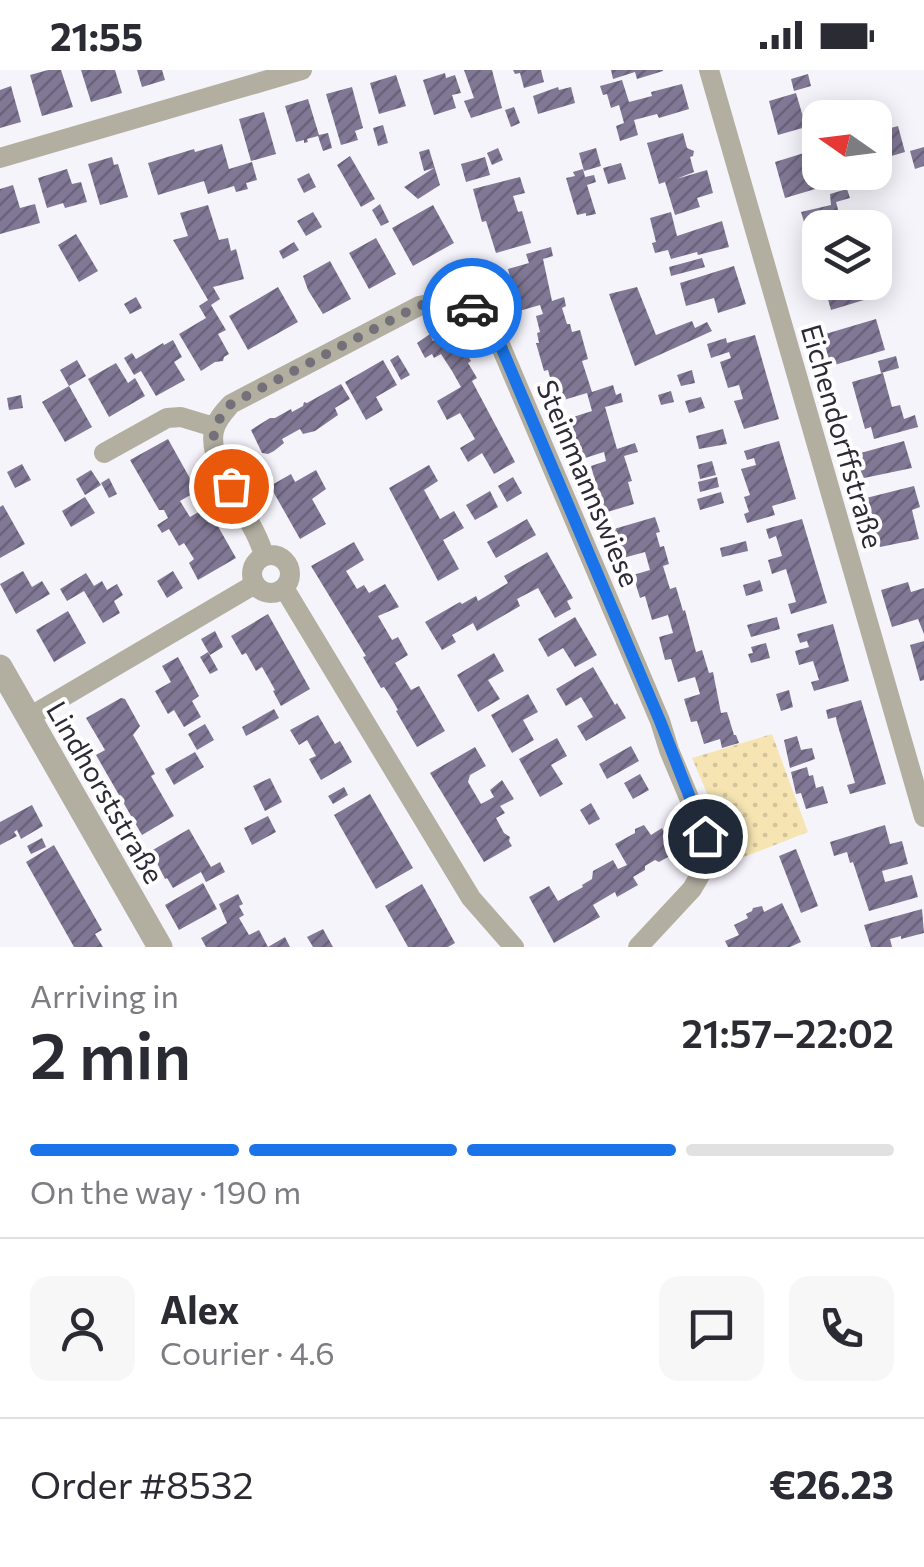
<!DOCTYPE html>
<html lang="en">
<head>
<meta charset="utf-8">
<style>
	body { margin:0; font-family:Commissioner,sans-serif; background:#f7f7f7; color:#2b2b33; height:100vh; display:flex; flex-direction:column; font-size:38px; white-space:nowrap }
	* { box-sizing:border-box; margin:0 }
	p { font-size:32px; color:#7c7c81 }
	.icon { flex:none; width:55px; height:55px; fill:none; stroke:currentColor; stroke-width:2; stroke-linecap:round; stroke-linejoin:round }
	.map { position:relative; height:877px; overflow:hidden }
	.panel { display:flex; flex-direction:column; background:#fff; flex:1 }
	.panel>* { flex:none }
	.needle { width:65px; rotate:284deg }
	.buttons { position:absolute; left:802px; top:30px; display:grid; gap:20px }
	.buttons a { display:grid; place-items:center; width:90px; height:90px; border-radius:20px; background:#fff; box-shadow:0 5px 25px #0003; font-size:50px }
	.pin { position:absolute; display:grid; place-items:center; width:85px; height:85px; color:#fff; margin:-42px; border:5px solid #fff; border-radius:50%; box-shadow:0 2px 10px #0007 }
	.courier { position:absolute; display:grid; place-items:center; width:100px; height:100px; margin:-50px; border:8px solid #1a73e8; border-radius:50%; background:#fff; color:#222; box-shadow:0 2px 12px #0007 }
	.head em { font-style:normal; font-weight:600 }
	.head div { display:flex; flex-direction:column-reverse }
	.head { display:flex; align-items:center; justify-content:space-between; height:170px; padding:0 30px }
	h1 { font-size:65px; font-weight:600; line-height:75px }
	.bar { display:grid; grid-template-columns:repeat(4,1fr); gap:15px 10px; align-content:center; height:120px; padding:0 30px }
	.bar i { height:12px; border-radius:8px; background:#e1e1e2 }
	.bar .active { background:#1a73e8 }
	.bar p { grid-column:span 4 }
	.line { display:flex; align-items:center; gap:25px; padding:0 30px; border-top:2px solid #e1e1e2 }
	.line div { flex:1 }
	.round { display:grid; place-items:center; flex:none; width:105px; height:105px; border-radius:20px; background:#f7f7f7 }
	.status { display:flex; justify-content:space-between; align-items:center; height:70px; padding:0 50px; background:#fff; direction:ltr }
	.status svg { height:28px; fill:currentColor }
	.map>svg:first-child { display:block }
	.green { fill:url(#green-dots) }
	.building { fill:url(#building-hatch) }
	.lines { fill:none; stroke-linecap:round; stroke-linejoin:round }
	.minor { stroke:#b2aea0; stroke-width:20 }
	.tertiary { stroke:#b2aea0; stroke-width:25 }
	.done { stroke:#73707a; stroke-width:10; stroke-dasharray:0 18 }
	.route { stroke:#1a73e8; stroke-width:12 }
	.labels { text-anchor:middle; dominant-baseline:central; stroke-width:8; stroke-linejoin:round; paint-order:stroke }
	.street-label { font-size:28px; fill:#2d2935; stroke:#fff }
</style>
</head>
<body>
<div class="status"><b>21:55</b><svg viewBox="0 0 49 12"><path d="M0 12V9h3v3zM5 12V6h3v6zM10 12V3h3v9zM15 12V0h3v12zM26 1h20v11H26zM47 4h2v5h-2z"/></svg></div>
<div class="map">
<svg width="924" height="877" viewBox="0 0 924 877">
	<defs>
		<pattern id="green-dots" width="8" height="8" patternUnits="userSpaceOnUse" patternTransform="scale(2.5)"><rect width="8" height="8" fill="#f6e5b3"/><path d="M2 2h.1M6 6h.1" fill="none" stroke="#d3c49b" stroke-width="1.8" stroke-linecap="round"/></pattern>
		<pattern id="building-hatch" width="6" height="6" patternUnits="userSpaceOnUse" patternTransform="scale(2.5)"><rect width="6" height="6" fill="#807894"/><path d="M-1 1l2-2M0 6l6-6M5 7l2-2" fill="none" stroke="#69627a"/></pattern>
	</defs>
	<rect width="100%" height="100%" fill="#f6f4fb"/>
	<!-- green -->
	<path class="green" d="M772 664 808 762 749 785 740 788 726 784 723 779 721 756 692 688Z"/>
	<!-- building -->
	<path class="building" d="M48 0H61L73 37 42 46 30 5Z
		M81 0H115L122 23 91 32Z
		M137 0H162L165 10 142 17Z
		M464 0H492L502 38 471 48 464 31 474 28Z
		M513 0H541L544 12 524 18 520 3 515 4Z
		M611 0H663V1L637 9 635 2 613 9Z
		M445 3 446 8 455 5 461 23 452 25 456 38 434 45 423 10Z
		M808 4 811 16 794 21 791 9Z
		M396 5 406 36 379 44 370 13Z
		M622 10 629 32 652 26 651 22 682 14 689 39 659 48 657 44 634 50 638 65 620 71 616 56 624 53 619 35 611 38 607 24 603 25 600 16Z
		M11 16 21 52 0 58V20Z
		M352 17 363 58 355 61 358 70 341 75 326 24Z
		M558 17 559 20 571 17 575 33 538 44 533 26Z
		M796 23 806 57 778 65 769 31Z
		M308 29 319 65 328 63 332 78 323 81 318 66 307 69 308 72 304 73V70L296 72 285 36Z
		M514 37 520 53 511 57 505 40Z
		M264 42 276 84 251 91 239 49Z
		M383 55 388 73 378 76 373 58Z
		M898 56 905 82 888 87 880 61Z
		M683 63 687 78 694 81 693 86 690 87 694 102 676 109 707 100 713 123 697 128 700 137 675 145 665 112 659 114 647 73Z
		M222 74 229 99 252 92 257 110 246 113 248 119 236 122 234 116 208 124 204 111 158 125 148 93 194 79 195 82Z
		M924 77V96L915 99 910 81Z
		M498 78 503 90 492 95 487 83Z
		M596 78 601 96 584 101 579 83Z
		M820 78V102H829L832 114 785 128 775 92Z
		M429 79 440 115 418 129 404 117 434 98 424 101 419 82Z
		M350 86 375 129 361 137 337 95Z
		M112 87 114 95 118 94 128 127 100 135 88 94Z
		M485 87 490 105 466 112 461 94Z
		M621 93 626 109 608 114 603 98Z
		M67 99 72 114 81 112 87 132 65 138 63 133 47 138 38 108Z
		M583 99 585 107 594 105 596 112 587 115 596 144 586 146V143L577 145 566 108 575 106 573 102Z
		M309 103 316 117 304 123 297 109Z
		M520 107 525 123 513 126 518 142 522 141 531 173 496 183 486 151 482 152 473 119Z
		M13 115 20 138 35 134 40 153 0 164V119Z
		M847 119 850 128 836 132 843 158H820V172L811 175 801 142 831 135 830 124Z
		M380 134 389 152 381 156 372 140Z
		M208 135 219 170 228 168 231 181 236 179 244 209 213 217 220 229 211 235 226 260 218 264 229 284 224 287 223 291 215 292 201 301 179 264 206 248 199 236 208 230 173 170 188 166 180 143Z
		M433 135 454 173 413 196 392 158Z
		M313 142 322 157 306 166 297 151Z
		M671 142 677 166 722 151 729 177 698 185 697 182 671 189 668 180 655 183 652 173 656 172 650 148Z
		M76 164 98 201 79 212 58 175Z
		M376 168 396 204 369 219 349 183Z
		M294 172 299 180 283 189 279 181Z
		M551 177 553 186 543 189 552 231 564 227 566 236 562 238 567 254H570L572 262 580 260 588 289 582 291 592 322 613 315 616 325 621 323 623 332 605 337 617 379 635 373 638 382 624 386 632 411 628 412 634 434 604 443 591 396 606 391 604 382 582 389 570 348 592 341 587 323 557 332 548 300 544 301 536 273H539L537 263 540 262 536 246 543 244 540 235 519 241 508 199 529 193 526 184Z
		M702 188 705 197 671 206 669 197Z
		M330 191 351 229 323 244 308 220 303 206Z
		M734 196 746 234 718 243 714 228 686 236 680 213Z
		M833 212H859L864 230 831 240 824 215Z
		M278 217 298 252 248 280 229 246Z
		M637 217 656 265 692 251 695 258 707 252 712 261 635 296 609 224Z
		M136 227 142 238 130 244 124 234Z
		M876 249 885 280 831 296 822 265Z
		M453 260 471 291 468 293 477 308 472 311 515 392 494 404 482 383 468 392 460 378 475 369 460 343 447 350 437 331 461 317 452 301 441 284 434 288 432 284 425 288 417 273 430 264 433 271Z
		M755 265 779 349 744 359 734 331 743 329 739 315 728 318 720 292 731 288 729 282 711 288 707 274 726 268 727 273Z
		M173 270 182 287 174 292 185 310 156 326 141 301 134 305 124 288 132 283 136 289 163 273 164 275Z
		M398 285 410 305 401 310 390 290Z
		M896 286 899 298 881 303 878 291Z
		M77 290 86 306 69 316 92 357 65 372 42 332 69 316 60 300Z
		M383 290 397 315 376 327 383 340 366 350 345 312Z
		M116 293 128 313 135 308 145 326 109 347 88 309Z
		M692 300 695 313 681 316 677 305Z
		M883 303 892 337 900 335 904 349 915 345 918 357 874 369 871 357 865 359 852 312Z
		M341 314 350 329 335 338 338 345 315 361 303 364 300 359 282 369 284 373 274 381 268 384 262 383 251 360 270 348H275L291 339 292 342 303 336 304 332 307 333Z
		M671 321 674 332 661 335 658 325Z
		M21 325 23 338 9 340 7 328Z
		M701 327 705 338 689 343 685 331Z
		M723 359 727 374 699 379 696 366Z
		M168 369 197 421 180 431 190 447 207 437 236 488 198 510 189 493 194 489 184 473 179 476 169 459 162 463 157 455 168 448 164 440H159L130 390Z
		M779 371 796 429 772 436 775 445 747 453 744 444 749 442 744 427 750 425 741 399 756 395 754 388 747 390 744 381Z
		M904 371 912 398 864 408 856 391H858L857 384Z
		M712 391 716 405 700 409 697 395Z
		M22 394 31 410 15 418 7 402Z
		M429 395 438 411 424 420 440 449 454 441 464 458 443 470 459 499 438 511 389 418Z
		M91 400 101 415 85 425 76 409Z
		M316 400 326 419 312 429 326 454 300 469 270 416 291 404 295 412Z
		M513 407 522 423 507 432 498 416Z
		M717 407 719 417 700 422 698 412Z
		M109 408 117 424 109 428 101 413Z
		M914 416 920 437 912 440 919 469 880 477 878 470H876L866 428Z
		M490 421 498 437 475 450 466 435Z
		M721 422 724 433 700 440 697 429Z
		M85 427 95 443 71 457 62 441Z
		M3 435 25 474 0 488V437Z
		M655 447 660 462 656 463 660 477 664 476 669 494 663 496 670 519 676 517 683 541 685 540 696 582 702 580 709 603 713 602 721 643 727 642 734 665H736L739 673 722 678 720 669 704 674 697 651 691 652 684 629 700 624 695 607 678 612 671 589 665 590 659 567 673 563 668 545 652 550 645 526 640 528 633 505 650 500 645 482 623 488 614 459Z
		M527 449 536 465 496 488 487 472Z
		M802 449 827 533 791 544 788 534 796 532 786 499 772 504 768 490 782 486 776 466 769 469 766 459Z
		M746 471 748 481 722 487 720 478Z
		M354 472 364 490 346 501 357 519 364 515 369 523 385 514 399 537 378 546 392 570 398 567 408 585 395 593 411 620 419 616 445 661 417 677 396 641 398 640 393 631 384 617 381 618 363 587 366 586 311 496Z
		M547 482 573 528 567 531 571 539 555 548 538 518 517 529 520 536 477 561 473 553 452 565 456 572 442 580 425 552 460 532 462 534 476 526 478 531 508 513 504 506Z
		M23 501 32 517 42 511 50 524 16 544 0 514Z
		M173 501 183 518 167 528 157 511Z
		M86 503 94 516 102 511 107 520 117 514 123 525 114 531 120 543 103 553 84 521 67 531 60 519Z
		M760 510 763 521 746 526 743 515Z
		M908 512 911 522 924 518V564L918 549 892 557 881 520Z
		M68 541 86 573 54 592 36 560Z
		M268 544 310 619 281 636 273 621 275 620 262 597 256 601 246 583 242 585 231 566Z
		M575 547 597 585 575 597 563 578 548 587 538 569Z
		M777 547 780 559 751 567 747 555Z
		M833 554 849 611 814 621 811 612 819 610 813 591 799 595 795 581 809 577 807 571 800 573 797 564Z
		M215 561 223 577 210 585 201 569Z
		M924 571V610L920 611 910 575Z
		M766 573 770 588 751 593 748 584 753 583 751 577Z
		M208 582 218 600 210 604 200 587Z
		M494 583 504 601 488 610 500 629 478 642 457 605Z
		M178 587 199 626 192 631 201 647 184 657 174 640 168 644 155 621 171 612 162 596Z
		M593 597 615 635 617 633 626 648 586 671 577 656 593 647 581 627 566 636 556 619Z
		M789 620 793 637 781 641 776 624Z
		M528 624 538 642 523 650 534 670 512 683 491 645Z
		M121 628 125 629 140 656 133 665 155 704 151 706 174 746 142 765 96 685 105 680 86 648Z
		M861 630 886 714 850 724 847 715 855 713 837 653 836 647 828 649 826 640Z
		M274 639 279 648 246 666 242 657Z
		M318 645 335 674 340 671 352 692 321 710 309 689 316 686 307 670 299 675 290 660Z
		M205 654 214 670 197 680 188 664Z
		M797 666 801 680 812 678 815 689 790 698 784 670Z
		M557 668 567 686 551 695 563 714 540 727 519 689Z
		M631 676 639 691 607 709 599 694Z
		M475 677 486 696 470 705 468 712 481 734 494 727 490 720 502 710 514 729 500 736 505 743 496 748 504 763 510 767 509 771 512 776 484 792 430 703Z
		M195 682 204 697 174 715 165 699Z
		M807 697 809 706 813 705 816 718 823 716 828 733 806 739 801 723 796 724 791 702Z
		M640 704 649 720 633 729 624 713Z
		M270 708 282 732 265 741 253 716Z
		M344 717 348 725 333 734 328 726Z
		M370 724 413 798 376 819 334 745Z
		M591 733 600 749 589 755 580 740Z
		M32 735 43 756 21 769 17 760 14 762 17 766 0 775V752Z
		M268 746 276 762 252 775 244 758Z
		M644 755 651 765 662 758 675 783 659 792 655 790 645 796V800L633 807 638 815 617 827 615 822 593 835 600 847 554 873 529 827 549 816 558 831 583 817 582 815 592 809 593 801 613 790 618 799 627 795 615 774 635 763V759Z
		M885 755 890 774 902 771 908 794 882 801 885 812 912 805 918 827 869 841 853 792 850 793 847 782 834 786 830 772Z
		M189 759 211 797 220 792 225 802 206 812 201 802 173 818 167 808 165 809 151 781Z
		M42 768 46 777 31 784 27 776Z
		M54 775 102 860 95 864 103 877H74L26 792Z
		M796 779 818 836 801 843 779 786Z
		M203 813 217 839 179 860 165 835Z
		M422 814 455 873 448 877H408L385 836Z
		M238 824 243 834 239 836 244 845 239 848 249 865 259 860 268 877 285 867 290 877H206L201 868 227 853 219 834Z
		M782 833 801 872 790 877H728L725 871 739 865 734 855 748 848 746 844 752 841 753 838 762 836 764 842Z
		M922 839 924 863 901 869V866L890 869 892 877H871L864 855Z
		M323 859 333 877H313L307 867Z"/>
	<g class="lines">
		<!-- minor -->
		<path class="minor" d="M709 0 924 747
			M0 88 302 0
			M104 383 167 348 181 347 214 357
			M252 504a19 19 0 1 1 38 0a19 19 0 1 1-38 0Z
			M264 486C255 448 206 396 214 361 216 350 224 342 231 334L419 236C452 229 471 229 493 258L660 651 669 680 705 766 703 800 692 819 638 877
			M284 518 471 828 514 877
			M29 647 255 514"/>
		<!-- tertiary -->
		<path class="tertiary" d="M0 597 160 877"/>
	</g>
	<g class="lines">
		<!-- done -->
		<path class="done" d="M231 416C213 383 203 364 231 334L418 236C437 232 454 229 472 238"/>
		<!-- route -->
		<path class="route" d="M472 238 481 242 493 258 660 651 705 766"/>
	</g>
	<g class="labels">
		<!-- street labels -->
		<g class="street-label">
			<text transform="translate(843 366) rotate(74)">Eichendorffstraße</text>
			<text transform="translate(589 413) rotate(67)">Steinmannswiese</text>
			<text transform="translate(106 722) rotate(60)">Lindhorststraße</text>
		</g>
	</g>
</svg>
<div class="buttons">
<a><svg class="needle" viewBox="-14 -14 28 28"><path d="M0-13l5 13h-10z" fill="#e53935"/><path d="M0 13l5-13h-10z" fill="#7c7c81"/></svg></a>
<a><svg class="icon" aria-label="layers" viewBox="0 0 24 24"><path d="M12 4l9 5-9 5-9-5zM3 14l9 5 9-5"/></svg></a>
</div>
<div class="pin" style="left:231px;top:416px;background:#ea580c"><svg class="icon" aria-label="bag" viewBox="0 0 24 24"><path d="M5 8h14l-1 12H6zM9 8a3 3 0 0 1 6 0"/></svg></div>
<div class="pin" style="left:705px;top:766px;background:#1f2937"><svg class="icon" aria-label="home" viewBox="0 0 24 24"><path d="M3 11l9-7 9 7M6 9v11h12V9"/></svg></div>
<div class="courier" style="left:472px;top:238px"><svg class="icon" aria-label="car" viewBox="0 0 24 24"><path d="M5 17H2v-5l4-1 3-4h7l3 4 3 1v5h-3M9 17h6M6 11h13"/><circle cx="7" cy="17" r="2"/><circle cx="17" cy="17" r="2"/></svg></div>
</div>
<section class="panel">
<div class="head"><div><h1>2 min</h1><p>Arriving in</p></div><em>21:57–22:02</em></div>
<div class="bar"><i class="active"></i><i class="active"></i><i class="active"></i><i></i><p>On the way · 190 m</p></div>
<div class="line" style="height:180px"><a class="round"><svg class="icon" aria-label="person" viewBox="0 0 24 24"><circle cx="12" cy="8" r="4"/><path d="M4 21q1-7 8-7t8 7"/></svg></a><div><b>Alex</b><p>Courier · 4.6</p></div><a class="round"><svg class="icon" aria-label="chat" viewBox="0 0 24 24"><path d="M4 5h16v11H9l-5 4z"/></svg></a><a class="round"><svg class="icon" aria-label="phone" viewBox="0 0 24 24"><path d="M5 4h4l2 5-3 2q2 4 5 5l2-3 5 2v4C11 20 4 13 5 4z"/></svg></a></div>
<div class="line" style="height:130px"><div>Order #8532</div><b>€26.23</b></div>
</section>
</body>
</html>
